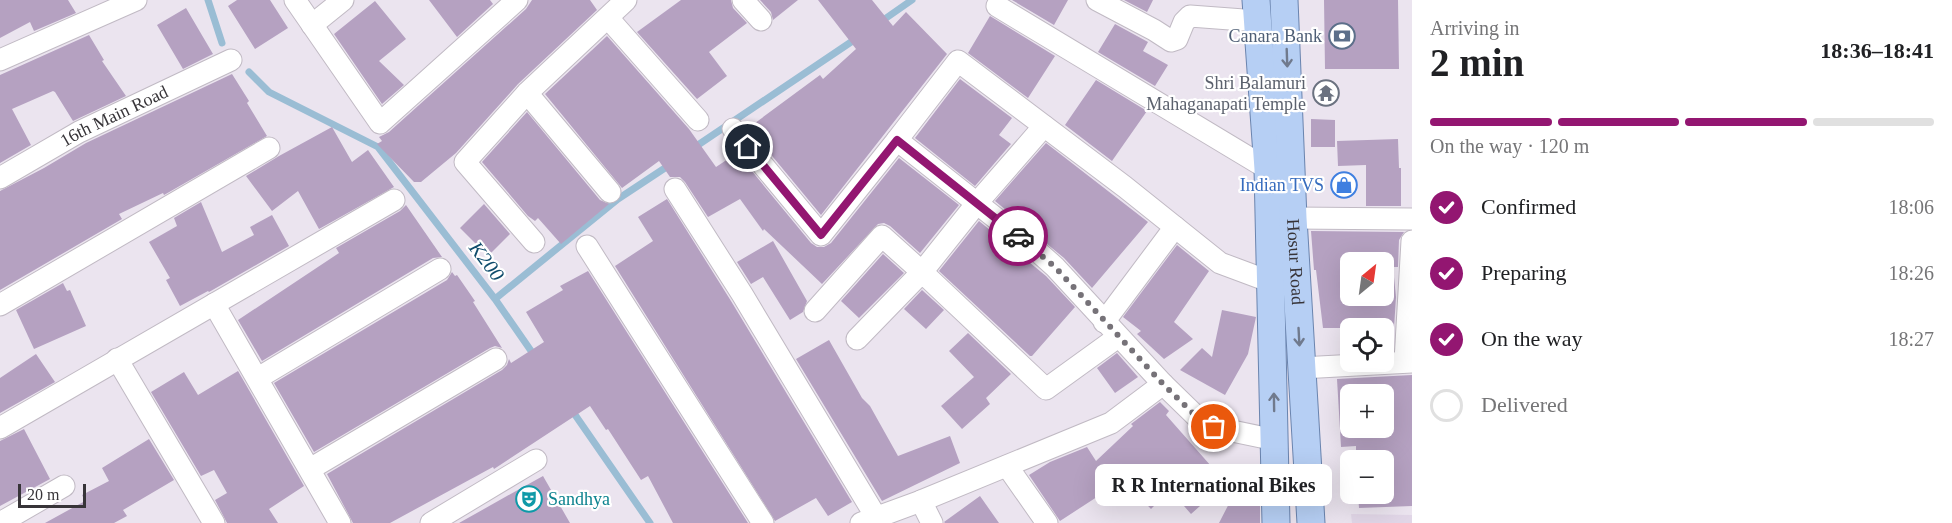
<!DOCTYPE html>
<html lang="en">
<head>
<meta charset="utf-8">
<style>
	body { margin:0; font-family:"Times New Roman",serif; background:#f6f6f6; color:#202124; height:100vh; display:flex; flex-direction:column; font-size:22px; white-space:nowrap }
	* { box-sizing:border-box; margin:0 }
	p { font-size:20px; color:#757577 }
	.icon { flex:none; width:33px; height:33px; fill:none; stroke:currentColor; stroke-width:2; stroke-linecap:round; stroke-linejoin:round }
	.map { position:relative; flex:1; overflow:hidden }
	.drawer { display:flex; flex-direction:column; background:#fff; width:540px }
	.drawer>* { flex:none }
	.needle { width:39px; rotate:29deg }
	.fabs { position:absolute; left:1340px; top:252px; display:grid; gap:12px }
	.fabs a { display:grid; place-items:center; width:54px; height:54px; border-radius:9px; background:#fff; box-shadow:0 6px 24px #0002; font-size:30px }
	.scale { position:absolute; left:18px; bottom:15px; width:68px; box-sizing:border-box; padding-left:6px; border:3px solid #373438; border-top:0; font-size:16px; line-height:21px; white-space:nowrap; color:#373438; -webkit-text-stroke:4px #fff; paint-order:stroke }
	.pin { position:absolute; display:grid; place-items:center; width:51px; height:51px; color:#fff; margin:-26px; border:3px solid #fff; border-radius:50%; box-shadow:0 2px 6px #0007 }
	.courier { position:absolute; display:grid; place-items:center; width:60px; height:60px; margin:-30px; border:4px solid #931671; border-radius:50%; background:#fff; color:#222; box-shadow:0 2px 8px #0007 }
	.bubble { position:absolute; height:42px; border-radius:9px; background:#fff; box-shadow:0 6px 24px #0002; font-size:20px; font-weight:600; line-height:42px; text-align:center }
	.summary em { font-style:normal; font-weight:600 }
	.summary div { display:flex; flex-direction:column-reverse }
	.summary { display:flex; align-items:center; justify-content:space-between; height:102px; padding:0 18px }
	h1 { font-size:39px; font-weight:600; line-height:45px }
	.bar { display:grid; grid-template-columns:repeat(4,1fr); gap:9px 6px; align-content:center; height:72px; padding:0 18px }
	.bar i { height:8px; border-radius:4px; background:#e0e0e0 }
	.bar .selected { background:#931671 }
	.bar p { grid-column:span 4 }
	ol { padding:0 18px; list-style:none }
	li { display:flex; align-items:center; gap:18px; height:66px }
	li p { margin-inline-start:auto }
	li .icon { padding:6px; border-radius:50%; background:#931671; color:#fff; stroke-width:4 }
	li:last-child { color:#757577 }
	li i { width:33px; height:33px; border:3px solid #e0e0e0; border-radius:50% }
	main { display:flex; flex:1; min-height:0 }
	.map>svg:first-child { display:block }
	.built { fill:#e1d6e7 }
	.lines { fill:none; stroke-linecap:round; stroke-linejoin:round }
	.stream { stroke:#9abdd4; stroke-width:7 }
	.building { fill:#b5a1c1; fill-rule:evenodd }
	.minor-casing { stroke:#c1bac4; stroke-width:23 }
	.major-casing { stroke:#6a84ae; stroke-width:29 }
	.minor { stroke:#fff; stroke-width:21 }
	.major { stroke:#b6cff4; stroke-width:27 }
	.oneway { stroke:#707a8d }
	.done { stroke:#767278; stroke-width:6; stroke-dasharray:0 10.8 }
	.route { stroke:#931671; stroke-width:8 }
	.labels { text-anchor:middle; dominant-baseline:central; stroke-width:4.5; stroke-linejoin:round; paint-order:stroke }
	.service-label { font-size:18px; fill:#4e5e75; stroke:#fff; text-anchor:end }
	.worship-label { font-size:18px; fill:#5b616d; stroke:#fff; text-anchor:end }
	.street-label { font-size:18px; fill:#373438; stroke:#fff }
	.shop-label { font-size:18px; fill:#366cbe; stroke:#fff; text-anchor:end }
	.culture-label { font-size:18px; fill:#0d838f; stroke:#fff; text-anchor:start }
	.water-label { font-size:20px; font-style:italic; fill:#0f4c6c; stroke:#fff }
</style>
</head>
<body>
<main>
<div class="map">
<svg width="1412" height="523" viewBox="0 0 1412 523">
	<rect width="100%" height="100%" fill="#ebe4ef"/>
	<!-- built -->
	<path class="built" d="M1351 514 1412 515V523H1352Z"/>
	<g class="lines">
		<!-- stream -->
		<path class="stream" d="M208 0 222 43
			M879 23 912 0
			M249 72 269 92 378 147 495 299 536 358
			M692 149 857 38
			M495 299 618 199 671 164
			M571 409 650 523"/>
	</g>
	<!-- building -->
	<path class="building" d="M0 0H68L76 13 34 31 30 22 0 38Z
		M237 0H270L288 28 255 49 228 6Z
		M429 0H490L493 4 457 37Z
		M532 0H590L597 10 518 84 456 153 421 182H414L377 144 382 141 379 137 389 132 526 9Z
		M681 0H731L733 8 747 23 709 52 727 76 697 99 637 32Z
		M760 0H798L773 20 771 12Z
		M818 0H872L893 26 906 12 947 54 821 215 758 139 760 137 751 126 820 75 823 79 856 49Z
		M1012 0H1068L1054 25Z
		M1124 0H1153L1147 12Z
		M1324 0H1398L1399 69H1325Z
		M375 1 406 39 379 61 404 85 382 104 334 34Z
		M186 8 213 54 183 69 157 25Z
		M990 16 1055 56 1028 98 968 53Z
		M1115 24 1148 42 1143 51 1168 65 1155 86 1098 52Z
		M89 35 104 60 102 61 126 96 73 121 55 92 53 91 12 109 31 145 0 163V75Z
		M607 36 689 129 716 167 737 153 811 243 817 247H824L831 243 899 158 959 205 920 253 890 226 884 223 878 224 822 284 764 229 763 231 740 199 708 217 685 182 680 177H670L659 161 622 188 545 94Z
		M232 74 249 101 247 103 267 136 164 195 163 193 119 214 122 219 0 290V191L44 168 86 143Z
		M960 79 1012 118 999 135 1011 144 975 186 915 138Z
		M1096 80 1147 111 1112 161 1065 125Z
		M527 112 600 200 609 204 561 244 538 218 535 221 528 216 482 162Z
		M1311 119 1335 120V147H1311Z
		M332 127 352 162 368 150 394 187 319 229 298 191 272 211 246 176 279 156Z
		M1398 139 1399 168H1401V206H1366V165L1338 166 1337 141Z
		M1046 143 1148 222 1092 288 1064 258 995 201Z
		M667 199 731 301 852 502 828 516 816 498 775 521 615 266 653 241 638 217Z
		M201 202 222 252 254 235 250 227 272 215 289 246 209 292 208 291 180 306 166 280 170 278 149 242 177 226 174 218Z
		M484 204 510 234 488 256 460 228Z
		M406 205 442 257 433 258 262 361 238 320 339 253 336 248 400 211Z
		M979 221 1046 276 1075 307 1032 356H1030L939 271Z
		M1311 231 1404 232 1399 240 1398 267H1393L1396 297 1394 328H1323L1316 270H1314ZM1350 262H1383V296H1350Z
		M773 241 807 301 803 312 790 320 763 277 751 284 737 262Z
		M1177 245 1209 271 1174 322 1193 339 1164 359 1137 334 1141 331 1123 317Z
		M883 254 904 273 859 318 841 301Z
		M588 271 748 523H673L648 476 641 480 608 429 606 430 590 406 494 469 493 467 390 523H353L327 474 502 370 507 365 509 359 511 363 544 342 526 312 563 290 560 286Z
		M452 272 455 276 457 275 475 301 473 302 502 348 495 346 490 348 314 452 274 383 447 280Z
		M63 283 67 291 70 290 86 326 34 349 16 310Z
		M922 290 944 310 926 329 904 309Z
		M1222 310 1256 317 1248 354 1225 395 1180 370 1202 348 1212 357Z
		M968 333 1011 374 986 398 990 404 962 429 941 406 974 377 949 351Z
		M829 340 862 398 870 406 898 456 950 436 960 463 882 501 796 359Z
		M1117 353 1138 377 1115 393 1097 368Z
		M36 354 55 382 0 413V378Z
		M238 371 304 486 269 509 278 523H227L215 500 227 493 214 470 201 476 151 392 184 372 198 395Z
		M1412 375V506L1359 508 1358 494H1383V460H1356V446L1341 447 1337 379ZM1350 394H1383V428H1350Z
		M1160 402 1169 411 1166 415 1226 483 1191 514 1170 490 1151 509 1123 480 1060 521 1029 475 1050 462 1087 447 1096 461 1133 426 1131 424Z
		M24 429 50 479 0 506V441Z
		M149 439 174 480 123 510 127 516 114 523H45L85 501 82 495 109 481 102 468Z
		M543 476 570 523H459L516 491Z
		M1235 492 1260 505V523H1219Z
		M980 496 999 523H945L944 522Z"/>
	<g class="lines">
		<!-- minor casing -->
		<g class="minor-casing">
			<g id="minor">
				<path d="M295 0 380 123 517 0"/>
				<path d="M743 0 761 20"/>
				<path d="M1097 0 1154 30 1171 41 1177 39 1184 22 1190 16 1257 21"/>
				<path d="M997 6 1268 169"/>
				<path d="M608 18 698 120"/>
				<path d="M312 25 343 0"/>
				<path d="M0 60 136 0"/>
				<path d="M527 93 610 192"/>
				<path d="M733 129 821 235 897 140"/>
				<path id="s1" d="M0 178 79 132 231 60"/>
				<path d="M675 189 742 294 876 517"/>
				<path d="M1293 218 1412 219"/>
				<path d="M534 242 465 162 527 93 626 0"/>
				<path d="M587 246 763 523"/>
				<path d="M1271 282 1220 263 1125 187 958 61 897 140 1036 250 1055 267 1163 384 1201 421 1213 427 1275 440"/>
				<path d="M214 304 340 523"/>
				<path d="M0 305 269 148"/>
				<path d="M815 311 882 236 922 272 977 203 1044 126"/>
				<path d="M1104 322 1175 227"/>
				<path d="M857 339 922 272 1046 389 1118 337"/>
				<path d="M117 359 214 523"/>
				<path d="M1405 361 1412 241"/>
				<path d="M1301 368 1412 362"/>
				<path d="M258 378 440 269"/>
				<path d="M0 428 394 200"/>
				<path d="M1007 466 1047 523"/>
				<path d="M310 469 496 359"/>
				<path d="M921 501 932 523"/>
				<path d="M0 523 64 486"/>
				<path d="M431 523 536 460"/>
				<path d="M861 523 921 501 1111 423 1163 384"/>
			</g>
		</g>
		<!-- major casing -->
		<g class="major-casing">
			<g id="major">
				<path d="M1256 0 1268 169 1276 523"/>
				<path id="s2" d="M1284 0 1293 218 1311 523"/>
			</g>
		</g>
		<!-- minor -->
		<use href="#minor" class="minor"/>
		<!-- major -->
		<use href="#major" class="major"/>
	</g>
	<!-- one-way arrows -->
	<defs><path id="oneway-shaft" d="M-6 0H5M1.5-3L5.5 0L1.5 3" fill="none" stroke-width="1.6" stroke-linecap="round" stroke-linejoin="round" transform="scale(1.5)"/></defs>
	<g class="oneway">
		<use href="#oneway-shaft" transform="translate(1287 58) rotate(88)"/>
		<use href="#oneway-shaft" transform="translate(1299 337) rotate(87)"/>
		<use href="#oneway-shaft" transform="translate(1274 402) rotate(-91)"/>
	</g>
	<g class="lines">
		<!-- done -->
		<path class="done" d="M1018 236 1055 267 1163 384 1201 421 1214 427"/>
		<!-- route -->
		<path class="route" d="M748 147 821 235 897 140 1018 236"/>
	</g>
	<!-- icons -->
	<defs>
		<g id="bank-ring" transform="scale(1.35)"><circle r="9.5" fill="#fff" stroke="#5c6f8a" stroke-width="1.5"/><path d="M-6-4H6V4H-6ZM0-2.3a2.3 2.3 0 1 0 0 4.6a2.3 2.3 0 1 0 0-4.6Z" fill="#5c6f8a"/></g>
		<g id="temple-ring" transform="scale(1.35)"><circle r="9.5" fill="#fff" stroke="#6b7280" stroke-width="1.5"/><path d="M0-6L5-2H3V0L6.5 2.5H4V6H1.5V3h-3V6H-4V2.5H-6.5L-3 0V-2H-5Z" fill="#6b7280"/></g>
		<g id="shop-ring" transform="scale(1.35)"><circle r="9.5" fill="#fff" stroke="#3f7fe0" stroke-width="1.5"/><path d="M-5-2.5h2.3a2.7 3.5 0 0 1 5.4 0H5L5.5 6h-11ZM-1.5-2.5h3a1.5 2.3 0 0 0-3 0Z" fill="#3f7fe0"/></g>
		<g id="theatre-ring" transform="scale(1.35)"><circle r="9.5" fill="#fff" stroke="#0f9aa8" stroke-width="1.5"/><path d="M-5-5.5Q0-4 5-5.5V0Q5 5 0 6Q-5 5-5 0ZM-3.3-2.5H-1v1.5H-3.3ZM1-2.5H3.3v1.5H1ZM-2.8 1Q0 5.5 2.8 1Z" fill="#0f9aa8"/></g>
	</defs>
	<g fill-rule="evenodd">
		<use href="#bank-ring" x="1342" y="36"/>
		<use href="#temple-ring" x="1326" y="93"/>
		<use href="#shop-ring" x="1344" y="185"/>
		<use href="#theatre-ring" x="529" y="499"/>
	</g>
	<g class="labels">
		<!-- service labels -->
		<g class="service-label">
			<text x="1322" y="36">Canara Bank</text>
		</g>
		<!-- worship labels -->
		<g class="worship-label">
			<text x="1306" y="83">Shri Balamuri<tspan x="1306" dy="21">Mahaganapati Temple</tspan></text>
		</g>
		<!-- street labels -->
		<g class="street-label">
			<text stroke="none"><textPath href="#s1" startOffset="130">16th Main Road</textPath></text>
			<text stroke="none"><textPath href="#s2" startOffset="262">Hosur Road</textPath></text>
		</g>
		<!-- shop labels -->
		<g class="shop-label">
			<text x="1324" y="185">Indian TVS</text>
		</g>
		<!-- culture labels -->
		<g class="culture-label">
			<text x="548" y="499">Sandhya</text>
		</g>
		<!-- water labels -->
		<g class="water-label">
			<text transform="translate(487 261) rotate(53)">K200</text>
		</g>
	</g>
</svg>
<div class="fabs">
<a><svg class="needle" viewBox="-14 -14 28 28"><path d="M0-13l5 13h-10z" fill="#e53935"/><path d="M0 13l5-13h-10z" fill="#757577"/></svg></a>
<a><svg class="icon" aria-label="locate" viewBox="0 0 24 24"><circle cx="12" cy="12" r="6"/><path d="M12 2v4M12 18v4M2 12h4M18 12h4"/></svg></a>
<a>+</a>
<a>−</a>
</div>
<div class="scale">20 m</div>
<div class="pin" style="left:1214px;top:427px;background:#ea580c"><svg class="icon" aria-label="bag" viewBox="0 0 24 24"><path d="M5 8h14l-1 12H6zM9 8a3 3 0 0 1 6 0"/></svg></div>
<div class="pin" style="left:748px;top:147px;background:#1f2937"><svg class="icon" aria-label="home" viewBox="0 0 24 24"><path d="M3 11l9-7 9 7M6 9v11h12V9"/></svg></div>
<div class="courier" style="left:1018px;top:236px"><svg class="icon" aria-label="car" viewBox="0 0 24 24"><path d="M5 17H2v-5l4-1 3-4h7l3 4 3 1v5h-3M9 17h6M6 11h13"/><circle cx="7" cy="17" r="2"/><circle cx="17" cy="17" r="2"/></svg></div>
<div class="bubble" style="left:1095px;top:464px;width:237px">R R International Bikes</div>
</div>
<section class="drawer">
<div class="summary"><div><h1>2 min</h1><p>Arriving in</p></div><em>18:36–18:41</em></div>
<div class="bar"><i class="selected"></i><i class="selected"></i><i class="selected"></i><i></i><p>On the way · 120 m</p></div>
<ol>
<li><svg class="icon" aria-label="check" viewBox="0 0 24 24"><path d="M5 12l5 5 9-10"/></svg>Confirmed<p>18:06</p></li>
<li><svg class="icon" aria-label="check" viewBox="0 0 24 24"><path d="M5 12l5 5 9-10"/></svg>Preparing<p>18:26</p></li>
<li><svg class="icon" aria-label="check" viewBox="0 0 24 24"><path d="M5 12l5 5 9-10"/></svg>On the way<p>18:27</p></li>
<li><i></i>Delivered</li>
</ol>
</section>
</main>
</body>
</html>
